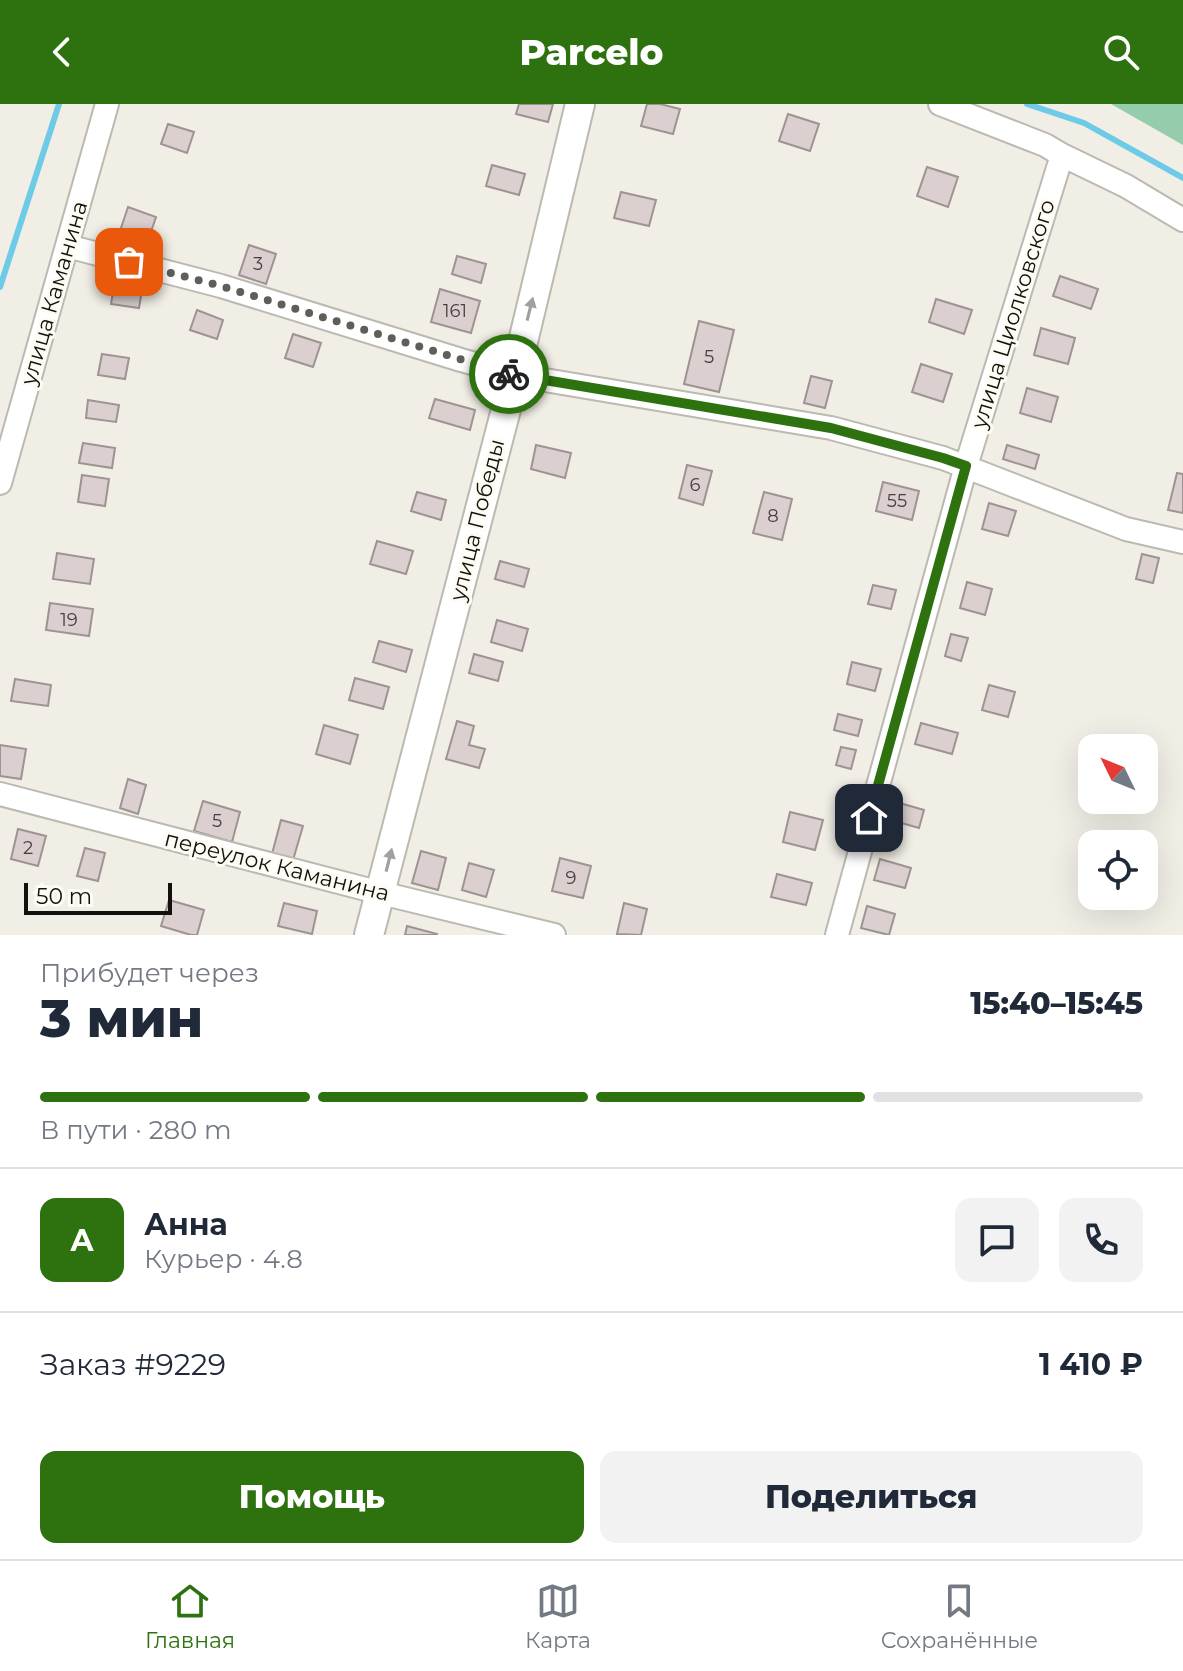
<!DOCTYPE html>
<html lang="ru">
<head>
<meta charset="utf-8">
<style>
	body { margin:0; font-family:Montserrat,sans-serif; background:#f2f2f3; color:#1f2937; height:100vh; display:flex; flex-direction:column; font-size:30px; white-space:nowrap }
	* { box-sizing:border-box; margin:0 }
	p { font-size:26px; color:#747a83 }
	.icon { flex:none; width:44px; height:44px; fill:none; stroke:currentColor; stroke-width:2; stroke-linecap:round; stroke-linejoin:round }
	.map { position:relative; height:831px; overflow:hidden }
	.sheet { display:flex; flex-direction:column; background:#fff; flex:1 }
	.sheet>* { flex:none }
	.needle { width:52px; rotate:313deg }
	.fabs { position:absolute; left:1078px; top:630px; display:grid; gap:16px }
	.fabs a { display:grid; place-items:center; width:80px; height:80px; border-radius:16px; background:#fff; box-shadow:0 8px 32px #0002; font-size:40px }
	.scale { position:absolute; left:24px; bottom:20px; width:148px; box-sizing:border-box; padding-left:8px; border:4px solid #12110e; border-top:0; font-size:22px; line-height:28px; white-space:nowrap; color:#12110e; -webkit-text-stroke:6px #fefbf2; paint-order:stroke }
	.pin { position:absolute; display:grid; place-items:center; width:68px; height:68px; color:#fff; margin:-34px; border-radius:16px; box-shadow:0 4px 12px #0006 }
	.courier { position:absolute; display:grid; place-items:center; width:80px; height:80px; margin:-40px; border:6px solid #2e720f; border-radius:50%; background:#fff; color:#222; box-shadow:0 2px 10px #0007 }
	.overview em { font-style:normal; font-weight:800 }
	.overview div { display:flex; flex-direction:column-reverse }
	.overview { display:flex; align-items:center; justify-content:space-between; height:136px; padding:0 40px }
	h1 { font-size:52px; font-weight:800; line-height:60px }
	.bar { display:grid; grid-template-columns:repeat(4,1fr); gap:12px 8px; align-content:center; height:96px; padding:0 40px }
	.bar i { height:10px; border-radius:6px; background:#e0e1e3 }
	.bar .on { background:#2e720f }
	.bar p { grid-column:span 4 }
	.line { display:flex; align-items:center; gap:20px; padding:0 40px; border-top:2px solid #e0e1e3 }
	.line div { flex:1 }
	.round { display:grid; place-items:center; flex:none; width:84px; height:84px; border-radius:16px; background:#f2f2f3 }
	.cta { display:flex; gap:16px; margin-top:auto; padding:16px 40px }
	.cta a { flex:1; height:92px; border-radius:16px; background:#2e720f; color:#fff; font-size:32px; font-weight:800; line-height:92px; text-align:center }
	.cta a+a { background:#f2f2f3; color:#1f2937 }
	header { display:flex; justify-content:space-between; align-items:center; height:104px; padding:0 40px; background:#2e720f; color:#fff; font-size:36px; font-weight:800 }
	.tab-bar { display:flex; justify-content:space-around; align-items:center; height:112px; border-top:2px solid #e0e1e3; background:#fff; font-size:22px; color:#747a83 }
	.tab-bar a { display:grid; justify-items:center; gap:4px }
	.tab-bar .on { color:#2e720f }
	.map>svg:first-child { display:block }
	.green { fill:#95ccac }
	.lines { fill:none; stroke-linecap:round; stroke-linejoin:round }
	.stream { stroke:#6ecbe8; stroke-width:6 }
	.building { fill:#dbd0cf; stroke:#9e9393; stroke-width:2 }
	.minor-casing { stroke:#bbb9b0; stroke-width:26 }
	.tertiary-casing { stroke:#bbb9b0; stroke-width:32 }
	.minor { stroke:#fff; stroke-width:22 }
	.tertiary { stroke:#fff; stroke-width:28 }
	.oneway { fill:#a0a09f }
	.done { stroke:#605e59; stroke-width:8; stroke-dasharray:0 14.4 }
	.route { stroke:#2e720f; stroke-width:10 }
	.labels { text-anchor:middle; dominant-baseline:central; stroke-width:6; stroke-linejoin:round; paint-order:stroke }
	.number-label { font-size:18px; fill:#44413e }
	.street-label { font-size:22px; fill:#12110e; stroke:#fefbf2 }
</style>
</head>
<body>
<header><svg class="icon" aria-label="back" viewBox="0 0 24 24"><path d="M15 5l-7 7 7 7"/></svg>Parcelo<svg class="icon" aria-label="search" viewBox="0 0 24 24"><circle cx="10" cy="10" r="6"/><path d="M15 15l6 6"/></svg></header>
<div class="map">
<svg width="1183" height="831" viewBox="0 0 1183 831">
	<rect width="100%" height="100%" fill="#f0eee5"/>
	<!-- green -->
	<path class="green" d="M1111 0H1183V41Z"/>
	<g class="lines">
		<!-- stream -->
		<path class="stream" d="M1027 0 1084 19 1183 74
			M0 183 59 0"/>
	</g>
	<!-- building -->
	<path class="building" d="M519 0H553L548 18 516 10Z
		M647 0H660L680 5 673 30 641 22Z
		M788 10 819 20 810 47 779 37Z
		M168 20 194 28 187 49 161 40Z
		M492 61 525 70 519 91 486 82Z
		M927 63 958 73 948 103 917 92Z
		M621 88 656 96 649 122 614 114Z
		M128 103 156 113 143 151 115 142Z
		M249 141 276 150 266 180 239 171Z
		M457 152 486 160 481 179 452 170Z
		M1060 172 1098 185 1091 205 1053 192Z
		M114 182 142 186 139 204 111 200Z
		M440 185 480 197 471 229 431 218Z
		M936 195 972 206 964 230 929 218Z
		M197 206 223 216 217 235 190 226Z
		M699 217 734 226 719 288 684 280Z
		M1041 224 1075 234 1068 260 1034 251Z
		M293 230 321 239 313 263 285 254Z
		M102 250 129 254 125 275 98 271Z
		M921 260 952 270 943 298 912 288Z
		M811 272 832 277 825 304 804 299Z
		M1027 284 1058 293 1051 318 1020 309Z
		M435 295 475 306 470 326 429 314Z
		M88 296 119 301 116 318 86 314Z
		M83 339 115 344 112 364 79 359Z
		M536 341 571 349 565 374 531 365Z
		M1007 341 1039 351 1035 365 1003 355Z
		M687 361 712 367 703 401 679 394Z
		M1177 369 1183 370V409L1168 406Z
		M82 371 109 375 105 402 78 398Z
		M883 378 919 387 912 416 876 407Z
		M417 388 446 396 441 416 411 407Z
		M764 388 792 395 782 436 753 429Z
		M989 399 1016 407 1008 432 982 425Z
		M377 437 413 447 406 470 370 460Z
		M57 449 94 455 90 480 53 475Z
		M1142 450 1159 454 1153 479 1136 475Z
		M500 457 529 465 524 483 495 475Z
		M967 478 992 485 985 511 960 504Z
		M873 481 896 486 891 505 868 500Z
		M50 499 93 505 89 532 46 526Z
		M497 516 528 525 522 547 491 538Z
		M951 530 968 534 961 557 945 552Z
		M379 537 412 546 406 568 373 558Z
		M474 550 503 558 498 577 469 569Z
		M852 558 881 565 875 587 847 580Z
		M355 574 389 583 383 605 349 596Z
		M15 575 51 581 48 602 11 597Z
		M989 581 1015 588 1008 613 982 606Z
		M838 610 862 616 858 632 834 626Z
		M457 617 474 622 469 641 485 645 479 664 446 655Z
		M921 619 958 629 952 650 915 640Z
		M324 621 358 631 350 660 316 650Z
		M0 641 26 645 21 675 0 672Z
		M841 643 856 646 851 665 836 661Z
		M128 675 146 681 138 710 120 704Z
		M203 697 240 708 232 738 194 727Z
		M896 698 924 706 919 724 891 716Z
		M790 708 823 716 815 746 783 738Z
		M281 716 303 722 293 756 272 750Z
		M18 725 46 732 38 762 11 755Z
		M85 744 105 749 98 777 77 772Z
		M421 747 446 754 438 786 412 779Z
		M560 754 591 762 583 794 552 787Z
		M880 755 911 764 905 784 874 776Z
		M469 759 494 766 486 793 462 786Z
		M777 770 812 779 806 801 771 793Z
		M169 796 204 806 197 831H191L161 822Z
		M284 799 317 807 312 830 278 822Z
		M624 799 647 805 641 831 617 830Z
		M867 802 895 810 889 831 861 824Z
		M407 822 437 830V831H405Z"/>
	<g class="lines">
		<!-- minor casing -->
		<g class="minor-casing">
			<path id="minor" d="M940 0 1045 41 1062 51 1126 82 1183 116
				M67 142 221 182 461 256 515 271 831 324 943 354 1126 425 1183 438
				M0 379 107 0
				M0 690 381 789 554 831
				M837 831 966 362 1062 51"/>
		</g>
		<!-- tertiary casing -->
		<g class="tertiary-casing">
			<path id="tertiary" d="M369 831 515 271 580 0"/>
		</g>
		<!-- minor -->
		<use href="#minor" class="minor"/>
		<!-- tertiary -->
		<use href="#tertiary" class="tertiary"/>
	</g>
	<!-- one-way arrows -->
	<defs><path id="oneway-solid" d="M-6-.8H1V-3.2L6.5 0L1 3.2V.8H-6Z" transform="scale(2)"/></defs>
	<g class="oneway">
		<use href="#oneway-solid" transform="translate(530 205) rotate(-76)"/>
		<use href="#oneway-solid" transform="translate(389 756) rotate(-76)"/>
	</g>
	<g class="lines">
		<!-- done -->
		<path class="done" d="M129 158 221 182 509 270"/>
		<!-- route -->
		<path class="route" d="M509 270 831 324 943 354 966 362 869 714"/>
	</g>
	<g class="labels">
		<!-- number labels -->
		<g class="number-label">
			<text x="258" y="160">3</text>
			<text x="455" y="207">161</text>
			<text x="709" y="253">5</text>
			<text x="695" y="381">6</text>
			<text x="897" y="397">55</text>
			<text x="773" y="412">8</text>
			<text x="69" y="516">19</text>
			<text x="217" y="717">5</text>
			<text x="28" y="744">2</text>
			<text x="571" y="774">9</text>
		</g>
		<!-- street labels -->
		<g class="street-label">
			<text transform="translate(54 189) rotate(-74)">улица Каманина</text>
			<text transform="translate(1013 210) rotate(-73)">улица Циолковского</text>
			<text transform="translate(477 416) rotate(-76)">улица Победы</text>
			<text transform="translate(277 762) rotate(14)">переулок Каманина</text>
		</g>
	</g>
</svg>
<div class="fabs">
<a><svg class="needle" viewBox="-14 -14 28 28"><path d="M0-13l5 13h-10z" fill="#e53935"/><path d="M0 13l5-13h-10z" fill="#747a83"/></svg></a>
<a><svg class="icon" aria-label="locate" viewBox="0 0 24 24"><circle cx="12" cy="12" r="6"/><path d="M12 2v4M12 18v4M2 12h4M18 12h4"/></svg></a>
</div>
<div class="scale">50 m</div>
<div class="pin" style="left:129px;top:158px;background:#ea580c"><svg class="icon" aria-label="bag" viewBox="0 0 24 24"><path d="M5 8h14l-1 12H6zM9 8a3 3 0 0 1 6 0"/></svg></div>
<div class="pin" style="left:869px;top:714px;background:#1f2937"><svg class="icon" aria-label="home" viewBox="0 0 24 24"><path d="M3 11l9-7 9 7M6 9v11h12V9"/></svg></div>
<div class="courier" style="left:509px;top:270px"><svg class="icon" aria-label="bike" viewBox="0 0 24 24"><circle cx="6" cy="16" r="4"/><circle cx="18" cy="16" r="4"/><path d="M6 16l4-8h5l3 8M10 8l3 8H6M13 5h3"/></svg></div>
</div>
<section class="sheet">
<div class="overview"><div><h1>3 мин</h1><p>Прибудет через</p></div><em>15:40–15:45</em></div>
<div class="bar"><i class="on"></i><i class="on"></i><i class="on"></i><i></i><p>В пути · 280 m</p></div>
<div class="line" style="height:144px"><b class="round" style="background:#2e720f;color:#fff">А</b><div><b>Анна</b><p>Курьер · 4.8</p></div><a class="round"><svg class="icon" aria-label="chat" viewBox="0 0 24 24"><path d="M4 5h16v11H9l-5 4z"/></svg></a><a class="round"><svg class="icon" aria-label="phone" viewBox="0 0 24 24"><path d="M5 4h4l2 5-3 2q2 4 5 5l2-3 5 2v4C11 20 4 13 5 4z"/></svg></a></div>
<div class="line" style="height:104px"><div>Заказ #9229</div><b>1 410 ₽</b></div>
<div class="cta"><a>Помощь</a><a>Поделиться</a></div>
</section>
<nav class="tab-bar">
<a class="on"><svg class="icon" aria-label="home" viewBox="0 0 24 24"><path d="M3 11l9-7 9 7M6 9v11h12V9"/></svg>Главная</a>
<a><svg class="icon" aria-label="map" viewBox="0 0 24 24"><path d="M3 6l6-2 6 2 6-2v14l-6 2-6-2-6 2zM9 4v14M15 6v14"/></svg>Карта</a>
<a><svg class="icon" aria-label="saved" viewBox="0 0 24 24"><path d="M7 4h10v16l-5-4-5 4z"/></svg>Сохранённые</a>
</nav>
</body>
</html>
